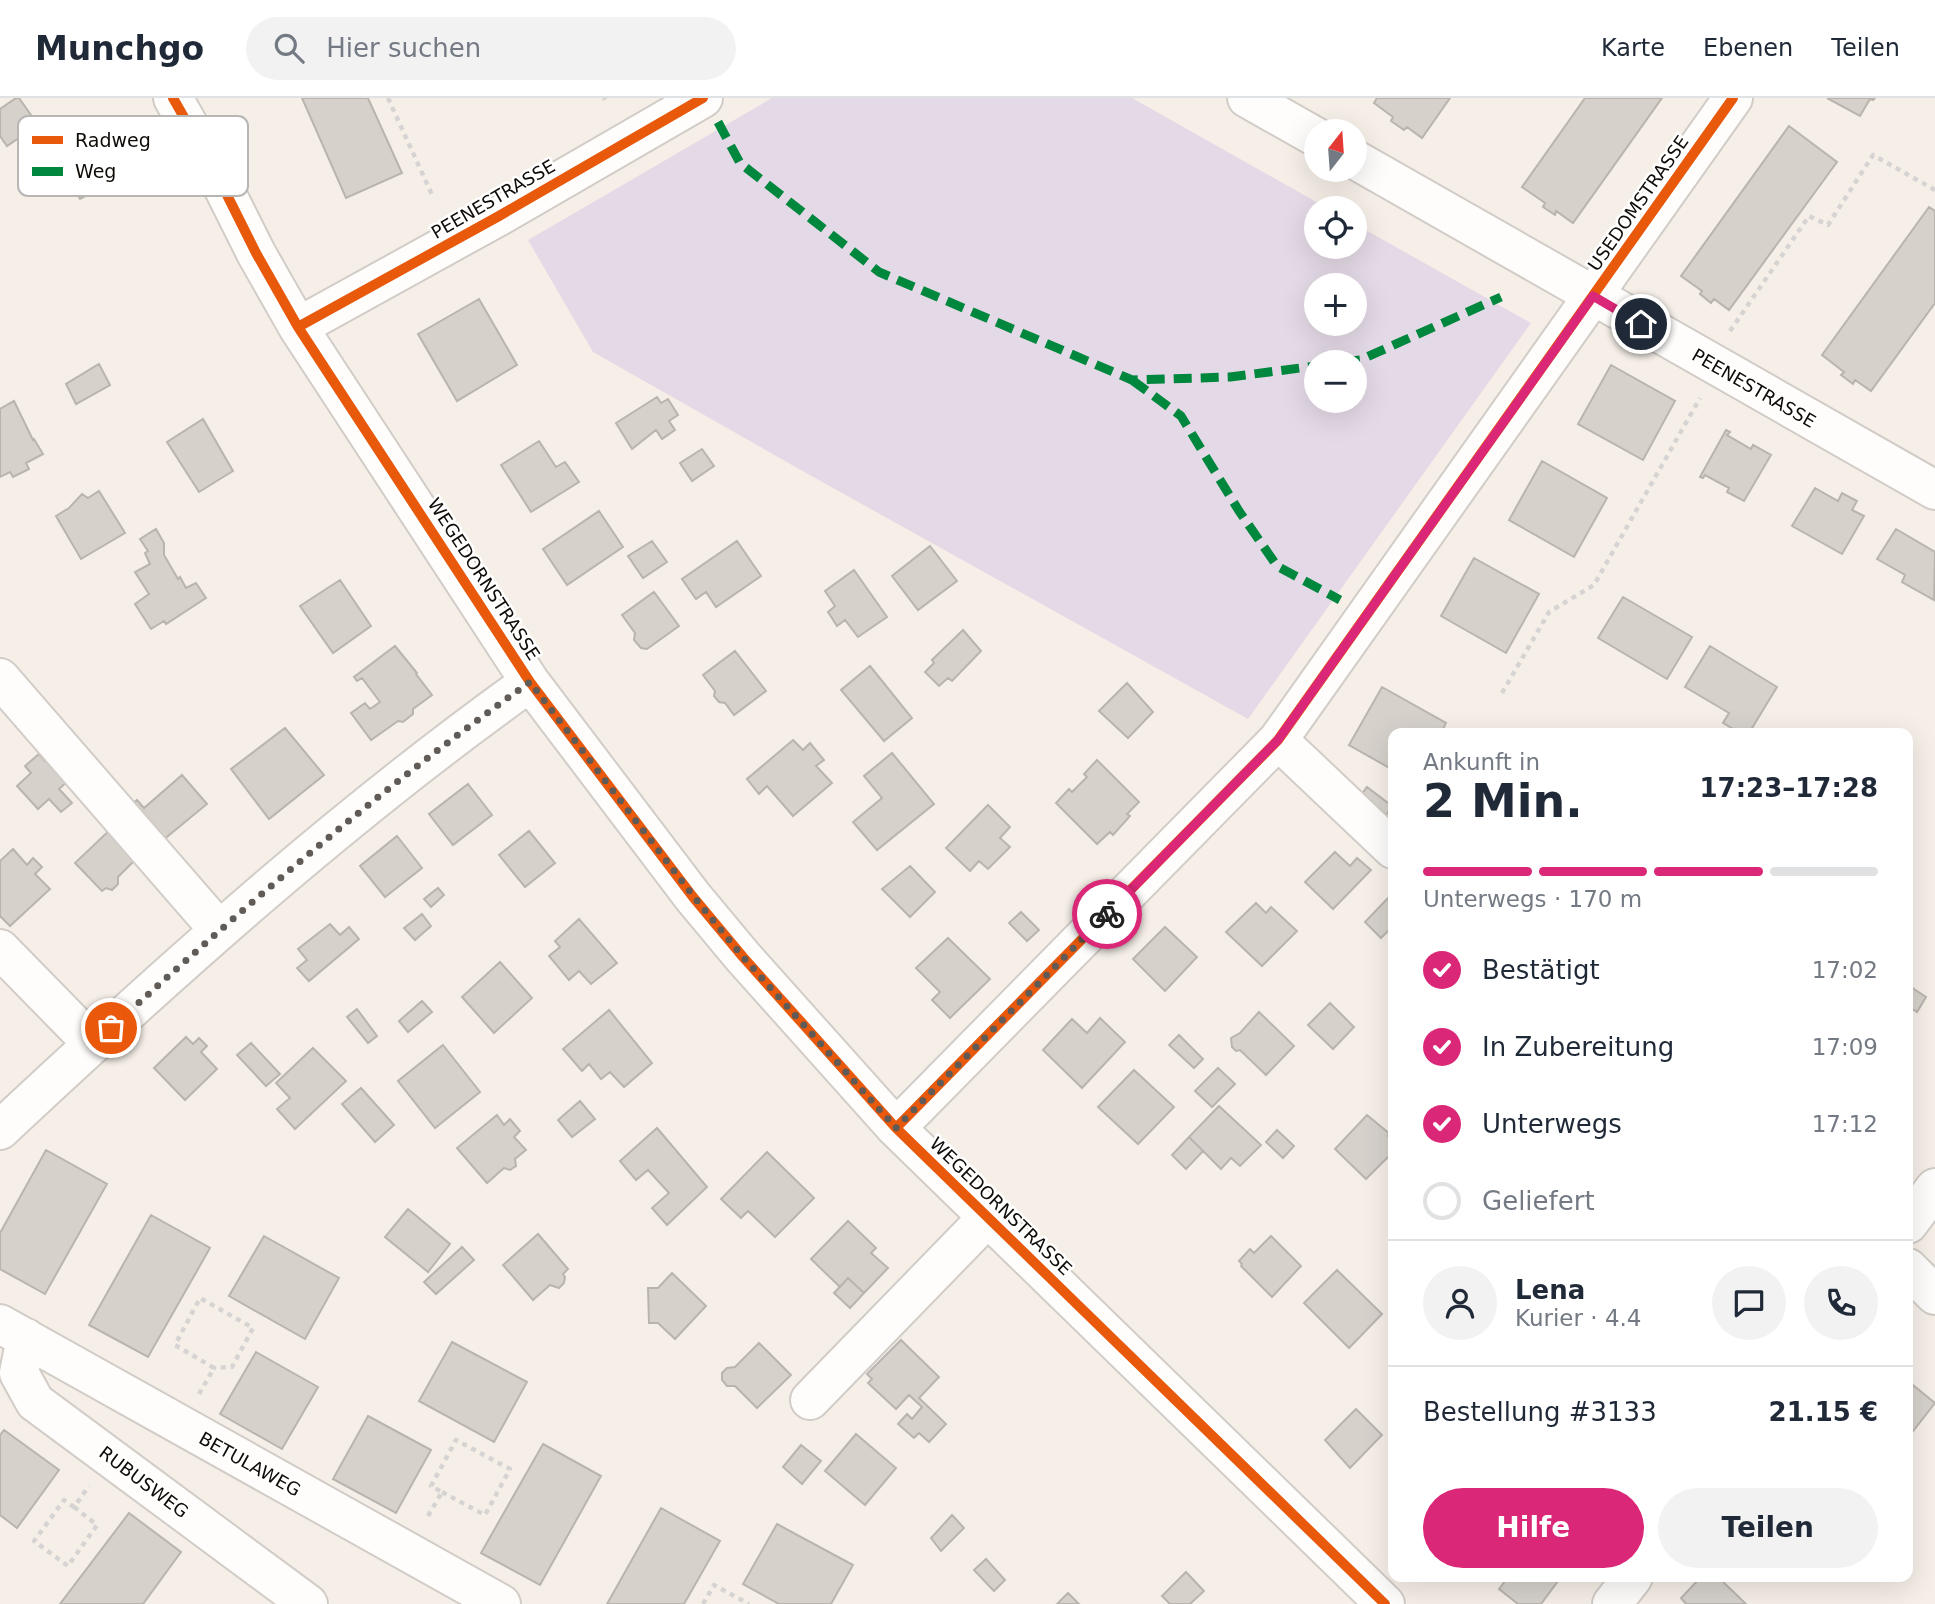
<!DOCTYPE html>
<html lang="de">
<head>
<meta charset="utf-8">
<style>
	body { margin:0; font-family:"DejaVu Sans",sans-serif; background:#f2f2f3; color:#1f2937; height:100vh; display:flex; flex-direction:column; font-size:26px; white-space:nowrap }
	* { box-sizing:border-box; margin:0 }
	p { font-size:23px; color:#747a83 }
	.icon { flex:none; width:38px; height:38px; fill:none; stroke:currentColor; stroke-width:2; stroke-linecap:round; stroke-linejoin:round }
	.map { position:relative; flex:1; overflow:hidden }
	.drawer { position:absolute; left:1388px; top:630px; width:525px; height:854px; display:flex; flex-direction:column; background:#fff; border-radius:14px; box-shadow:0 7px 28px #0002 }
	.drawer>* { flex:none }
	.needle { width:46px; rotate:17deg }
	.controls { position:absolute; left:1304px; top:21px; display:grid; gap:14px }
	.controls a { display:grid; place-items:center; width:63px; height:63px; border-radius:50%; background:#fff; box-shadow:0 7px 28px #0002; font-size:35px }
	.pin { position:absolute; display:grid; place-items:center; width:60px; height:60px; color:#fff; margin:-30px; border:4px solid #fff; border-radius:50%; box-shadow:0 2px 7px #0007 }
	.courier { position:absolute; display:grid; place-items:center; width:70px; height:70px; margin:-35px; border:5px solid #db2777; border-radius:50%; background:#fff; color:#222; box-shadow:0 2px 9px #0007 }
	.summary em { font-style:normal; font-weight:700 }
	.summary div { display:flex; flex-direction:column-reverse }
	.summary { display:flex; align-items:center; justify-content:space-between; height:119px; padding:0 35px }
	h1 { font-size:46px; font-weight:700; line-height:52px }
	.bar { display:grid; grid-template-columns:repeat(4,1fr); gap:10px 7px; align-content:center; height:84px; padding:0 35px }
	.bar i { height:9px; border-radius:5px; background:#e0e1e3 }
	.bar .on { background:#db2777 }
	.bar p { grid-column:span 4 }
	.line { display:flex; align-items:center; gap:18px; padding:0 35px; border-top:2px solid #e0e1e3 }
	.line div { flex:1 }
	.round { display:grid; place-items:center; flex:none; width:74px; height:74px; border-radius:37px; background:#f2f2f3 }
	ol { padding:0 35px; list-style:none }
	li { display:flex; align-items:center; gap:21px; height:77px }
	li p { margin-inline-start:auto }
	li .icon { padding:7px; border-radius:50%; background:#db2777; color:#fff; stroke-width:4 }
	li:last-child { color:#747a83 }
	li i { width:38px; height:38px; border:4px solid #e0e1e3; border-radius:50% }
	.button { display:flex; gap:14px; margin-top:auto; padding:14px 35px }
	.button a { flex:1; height:80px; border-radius:42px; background:#db2777; color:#fff; font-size:28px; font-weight:700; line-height:80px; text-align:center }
	.button a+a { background:#f2f2f3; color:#1f2937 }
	header { display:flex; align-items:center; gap:42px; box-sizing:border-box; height:98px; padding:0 35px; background:#fff; border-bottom:2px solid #e0e1e3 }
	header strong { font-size:33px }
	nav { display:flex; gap:38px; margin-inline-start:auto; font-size:24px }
	.search { width:490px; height:63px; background:#f2f2f3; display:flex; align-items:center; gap:18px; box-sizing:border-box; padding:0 24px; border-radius:38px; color:#747a83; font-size:26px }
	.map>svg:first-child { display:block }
	.green { fill:#e4d9e6; fill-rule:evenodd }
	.building { fill:#d6d1cb; stroke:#bab4af; stroke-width:2 }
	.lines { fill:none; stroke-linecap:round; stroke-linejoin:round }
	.minor-casing { stroke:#d2ccc7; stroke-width:42 }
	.path { stroke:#d6d4d2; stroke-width:4.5; stroke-dasharray:5 5; stroke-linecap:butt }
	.minor { stroke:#fefdfc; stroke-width:38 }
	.quiet { stroke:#00873e; stroke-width:9; stroke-dasharray:18 9; stroke-linecap:butt }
	.cycleway-casing { stroke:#fff; stroke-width:15 }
	.cycleway { stroke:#e8590c; stroke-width:10 }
	.done { stroke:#605b56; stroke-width:7; stroke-dasharray:0 12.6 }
	.route { stroke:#db2777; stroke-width:9 }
	.labels { text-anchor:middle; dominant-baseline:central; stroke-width:5; stroke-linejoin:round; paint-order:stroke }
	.street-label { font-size:18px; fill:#0f0b07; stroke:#fff }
	.key { fill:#fff; stroke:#b7b6b5; stroke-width:2 }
	.key-label { font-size:19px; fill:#0f0b07 }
</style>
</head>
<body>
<header>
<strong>Munchgo</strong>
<div class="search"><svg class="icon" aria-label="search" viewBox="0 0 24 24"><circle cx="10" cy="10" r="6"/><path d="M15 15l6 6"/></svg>Hier suchen</div>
<nav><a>Karte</a><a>Ebenen</a><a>Teilen</a></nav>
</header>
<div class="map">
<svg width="1935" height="1506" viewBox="0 0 1935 1506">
	<rect width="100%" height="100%" fill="#f6efe8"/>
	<!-- green -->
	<path class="green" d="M772 0H1132L1327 110H1316V149H1354L1355 126 1531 225 1248 621 799 371 593 254 528 142ZM1316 187H1354V226H1316ZM1316 264H1354V303H1316Z"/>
	<!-- building -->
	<path class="building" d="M16 0H19L38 27 7 48 0 38V11Z
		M302 0H368L402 75 346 100Z
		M1377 0H1450L1422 40 1407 29 1404 32 1391 23 1393 19 1374 5Z
		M1585 0H1662L1573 125 1556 113 1555 117 1543 109 1545 105 1522 89Z
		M1827 0H1875L1873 2 1870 1 1860 18Z
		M1789 28 1837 64 1729 212 1714 201 1711 205 1700 196 1702 193 1681 178Z
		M97 43 119 80 80 101 60 62Z
		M1929 109 1935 113V205L1871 293 1855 282 1853 286 1841 277 1844 274 1822 257Z
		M479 201 517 267 457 303 418 236Z
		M99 266 110 287 76 306 66 286Z
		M1611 267 1675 303 1643 362 1578 326Z
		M657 299 661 305 668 301 678 317 669 323 675 332 662 341 656 332 632 351 616 325Z
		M14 303 33 342 34 341 43 356 26 365 29 371 13 379 10 374 0 379V311Z
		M203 321 233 373 199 394 167 344Z
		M1726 332 1730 334 1727 337 1751 351 1753 347 1771 357 1744 403 1727 394 1729 390 1705 377 1703 380 1700 379Z
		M539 343 556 369 565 364 579 384 531 414 501 367Z
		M702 351 714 368 692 383 680 365Z
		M1542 363 1607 400 1574 459 1509 422Z
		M1815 390 1838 403 1842 395 1857 403 1852 412 1864 418 1842 456 1792 428Z
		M99 393 125 435 81 461 56 418 69 410 82 396 88 400Z
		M599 413 623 449 567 487 543 451Z
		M156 431 164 445V457L178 481 180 479 186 490 196 485 206 500 166 526 164 523 151 531 135 506 149 496 135 474 150 466 145 455 148 453 140 441Z
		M1896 431 1935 454 1934 502 1902 484 1905 477 1877 461Z
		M652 443 667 464 643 480 628 458Z
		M737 443 761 478 716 509 706 494 696 501 682 481Z
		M930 448 957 483 918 512 892 478Z
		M1474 460 1539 496 1506 555 1441 518Z
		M854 472 887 519 858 539 845 522 837 528 828 514 835 508 825 493Z
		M340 482 371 528 333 555 300 508Z
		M654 494 679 528 647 551 641 550 634 542 635 535 622 517Z
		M1623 499 1692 539 1667 581 1598 540Z
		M963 532 981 553 952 583 948 580 939 588 925 574 934 565 932 562Z
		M395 548 417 575 416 576 432 597 413 611V616L403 624 398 623 371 642 351 615 365 605 370 611 380 604 362 580 357 583 354 579Z
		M1710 548 1777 589 1749 635H1740L1723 625 1729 615 1685 589Z
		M735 553 766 593 734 617 725 605 719 604 714 598 715 593 703 577Z
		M870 568 912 620 884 643 841 592Z
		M1127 585 1153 614 1128 640 1099 613Z
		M1382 589 1446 625 1441 635H1393V672L1349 647Z
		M285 630 324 677 269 721 231 671Z
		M793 642 803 652 810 645 824 662 816 668 832 685 793 718 767 688 759 696 747 681Z
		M892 655 934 706 877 752 853 724 882 700 864 678Z
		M39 656 45 663 47 660 68 683 59 691 72 705 61 714 49 701 38 711 17 688 31 675 25 668Z
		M1097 662 1139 704 1127 716 1130 718 1113 737 1110 734 1097 746 1056 705 1069 691 1072 694 1087 679 1084 676Z
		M182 677 207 706 157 747 127 711 137 702 144 710Z
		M468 686 492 717 453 747 429 716Z
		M1367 689 1392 708 1382 723 1356 704Z
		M988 707 1010 729 1000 740 1010 749 988 771 979 763 970 773 946 750Z
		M113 729 139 758 118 779V786L112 792 106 790 102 793 75 765Z
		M529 733 555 765 525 789 499 757Z
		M397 738 422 770 385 799 360 768Z
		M13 751 27 767 33 760 42 769 35 776 50 791 10 828 0 818V763Z
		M1335 754 1350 768 1357 760 1371 772 1333 811 1305 784Z
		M910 768 935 794 910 819 882 791Z
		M438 790 444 797 431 809 424 801Z
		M1389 799 1393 803V828L1381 840 1365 824Z
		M1256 805 1266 815 1271 809 1297 833 1262 868 1226 834Z
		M1021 814 1039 832 1027 843 1009 825Z
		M422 816 431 828 415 842 404 830Z
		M579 821 617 865 591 886 579 873 569 882 549 858 560 849 555 843Z
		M330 826 340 837 349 829 359 841 309 883 297 870 307 862 298 851Z
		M1165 829 1197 859 1165 893 1133 861Z
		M948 840 990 881 950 920 932 902 940 894 916 870Z
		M500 864 532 900 494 935 462 899Z
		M1908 887 1926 899 1917 914 1908 908Z
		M422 903 432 914 408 934 399 923Z
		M1330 905 1354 929 1333 951 1308 927Z
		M357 911 377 938 368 945 347 919Z
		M609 912 652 965 624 989 610 974 601 981 589 966 582 973 563 951Z
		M1259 914 1294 948 1266 977 1240 952 1236 953 1232 949 1231 940 1240 935Z
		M1100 920 1125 944 1082 990 1043 952 1072 921 1087 935Z
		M1179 937 1203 961 1194 970 1169 947Z
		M186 939 193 946 199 940 207 948 201 954 217 971 185 1002 154 970Z
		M251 945 280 976 266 988 237 957Z
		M443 947 480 994 435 1030 398 983Z
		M313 950 346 983 295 1031 277 1011 290 1000 276 985Z
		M1218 970 1235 986 1212 1009 1195 993Z
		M1134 972 1174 1009 1138 1046 1098 1009Z
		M361 990 394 1027 375 1044 342 1006Z
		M580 1003 595 1021 572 1039 558 1022Z
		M1219 1008 1261 1047 1240 1068 1231 1060 1221 1071 1189 1039Z
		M497 1017 504 1027 510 1021 520 1033 514 1039 526 1052 515 1061 516 1068 510 1072 504 1070 487 1085 457 1050Z
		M1367 1017 1390 1036 1388 1038 1393 1042V1054L1366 1081 1335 1051Z
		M657 1030 707 1089 667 1127 652 1110 669 1095 648 1072 636 1082 620 1063Z
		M1277 1032 1294 1048 1283 1060 1266 1044Z
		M1189 1039 1203 1053 1186 1071 1172 1057Z
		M46 1052 107 1086 45 1196 0 1171V1135Z
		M767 1054 814 1100 775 1139 748 1113 741 1120 721 1101Z
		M408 1111 450 1146 428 1174 385 1139Z
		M151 1117 210 1150 148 1259 89 1227Z
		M848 1123 876 1150 871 1155 888 1170 864 1195 848 1180 840 1189 811 1161Z
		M538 1136 568 1171 563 1176 565 1179 564 1185 559 1190 550 1187 533 1202 503 1167Z
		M264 1138 339 1180 305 1241 229 1198Z
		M1271 1138 1301 1168 1272 1199 1241 1168 1242 1166 1239 1163 1250 1151 1254 1155Z
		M462 1149 474 1162 436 1196 424 1184Z
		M1337 1172 1382 1216 1349 1250 1304 1205Z
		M672 1175 706 1208 675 1241 658 1225H649L648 1190H658Z
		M848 1180 864 1195 850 1210 834 1195Z
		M901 1242 939 1279 919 1300 946 1326 929 1344 919 1335 914 1340 898 1326 907 1316 912 1321 922 1309 909 1297 896 1311 868 1285 872 1281 867 1276Z
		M452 1244 527 1284 494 1344 419 1303Z
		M759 1245 791 1277 757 1310 735 1288H727L722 1282V1275L727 1270 735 1269Z
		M256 1254 318 1289 282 1351 220 1316Z
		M1908 1283 1935 1305 1910 1337 1908 1334Z
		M1356 1311 1382 1337 1350 1370 1325 1342Z
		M368 1318 431 1352 396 1415 333 1381Z
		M4 1332 59 1372 17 1430 0 1417V1337Z
		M856 1336 896 1370 865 1407 825 1373Z
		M543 1346 601 1378 540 1487 481 1455Z
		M801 1347 821 1363 802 1386 783 1369Z
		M661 1410 720 1443 684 1506H607Z
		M129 1415 181 1454 143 1506H60Z
		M952 1417 964 1430 941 1453 931 1440Z
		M777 1426 853 1467 831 1506H779L743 1486Z
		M986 1461 1005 1482 994 1493 974 1472Z
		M1186 1474 1204 1493 1190 1506H1170L1162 1498Z
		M1508 1479H1561L1541 1506H1518L1499 1491Z
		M1701 1479H1718L1746 1506H1686L1681 1500Z
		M1068 1495 1079 1506H1057Z"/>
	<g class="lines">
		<!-- minor casing -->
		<g class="minor-casing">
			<path id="minor" d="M173 0 218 79 256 155 298 229 530 584 693 799 743 859 896 1030 1385 1506
				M1247 0 1316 39
				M1354 61 1935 392
				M298 229 499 118 703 0
				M0 580 219 832
				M1278 642 1393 751
				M0 851 93 946
				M896 1030 1278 642 1733 0
				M0 1032C169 874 341 719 530 584
				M1908 1126 1935 1090
				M1908 1170 1935 1197
				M0 1226 501 1506
				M26 1240 19 1275 35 1304 308 1506
				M810 1302 988 1119
				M1612 1506 1633 1479"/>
		</g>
		<!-- path -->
		<path class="path" d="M388 0 433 99
			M604 0 605 2
			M1730 233 1809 118 1828 127 1873 57 1935 92
			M1502 595 1549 514 1594 487 1700 300
			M199 1296 214 1270 175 1247 200 1200 253 1230 232 1269 214 1270
			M74 1409 97 1427 68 1468 34 1443 64 1402 74 1409 89 1388
			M428 1418 442 1394 431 1388 456 1342 510 1371 485 1417 442 1394
			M703 1506 714 1487 749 1506"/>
		<!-- minor -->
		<use href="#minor" class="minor"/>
		<!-- quiet -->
		<path class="quiet" d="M718 24 740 65 879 174 1132 282 1230 279 1316 268
			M1342 264 1360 262 1501 199
			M1132 282 1181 318 1239 413 1277 468 1340 502"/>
		<!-- cycleway casing -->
		<g class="cycleway-casing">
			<path id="cycleway" d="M173 0 218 79 256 155 298 229 530 584 693 799 743 859 896 1030 1385 1506
				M298 229 499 118 703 0
				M896 1030 1278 642 1733 0"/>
		</g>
		<!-- cycleway -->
		<use href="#cycleway" class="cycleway"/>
	</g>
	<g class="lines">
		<!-- done -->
		<path class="done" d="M111 930C245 808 382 689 530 584L694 799 743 859 896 1030 1107 816"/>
		<!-- route -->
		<path class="route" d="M1107 816 1278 642 1593 198 1641 226"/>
	</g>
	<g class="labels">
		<!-- street labels -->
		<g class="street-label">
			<text transform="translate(493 101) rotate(-30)">PEENESTRASSE</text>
			<text transform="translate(1638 105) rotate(-55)">USEDOMSTRASSE</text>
			<text transform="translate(1754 290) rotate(30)">PEENESTRASSE</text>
			<text transform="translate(484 481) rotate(57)">WEGEDORNSTRASSE</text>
			<text transform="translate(1001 1108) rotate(44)">WEGEDORNSTRASSE</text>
			<text transform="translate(250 1366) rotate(29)">BETULAWEG</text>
			<text transform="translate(144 1384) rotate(37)">RUBUSWEG</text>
		</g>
	</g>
	<!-- legend -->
	<rect x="18" y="18" width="230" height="80" rx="10" class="key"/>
	<rect x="32" y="38" width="31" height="8" fill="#e8590c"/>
	<rect x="32" y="69" width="31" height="9" fill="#00873e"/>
	<g class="key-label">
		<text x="75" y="49">Radweg</text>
		<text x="75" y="80">Weg</text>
	</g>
</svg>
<div class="controls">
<a><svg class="needle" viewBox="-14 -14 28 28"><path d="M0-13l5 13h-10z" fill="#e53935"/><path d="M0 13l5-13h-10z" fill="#747a83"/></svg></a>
<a><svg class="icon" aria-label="locate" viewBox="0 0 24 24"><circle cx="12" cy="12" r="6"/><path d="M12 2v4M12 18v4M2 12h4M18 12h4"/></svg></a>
<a>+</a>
<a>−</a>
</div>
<div class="pin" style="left:111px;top:930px;background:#ea580c"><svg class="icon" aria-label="bag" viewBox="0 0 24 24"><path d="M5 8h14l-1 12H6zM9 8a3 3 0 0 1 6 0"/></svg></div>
<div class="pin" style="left:1641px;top:226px;background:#1f2937"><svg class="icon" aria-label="home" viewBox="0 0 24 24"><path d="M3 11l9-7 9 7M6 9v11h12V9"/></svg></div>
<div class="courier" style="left:1107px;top:816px"><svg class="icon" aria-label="bike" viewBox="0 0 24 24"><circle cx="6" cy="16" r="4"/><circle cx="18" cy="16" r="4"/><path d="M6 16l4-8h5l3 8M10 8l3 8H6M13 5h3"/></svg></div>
<section class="drawer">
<div class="summary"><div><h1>2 Min.</h1><p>Ankunft in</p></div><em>17:23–17:28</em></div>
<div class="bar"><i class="on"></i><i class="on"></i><i class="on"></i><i></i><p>Unterwegs · 170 m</p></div>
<ol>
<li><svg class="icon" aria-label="check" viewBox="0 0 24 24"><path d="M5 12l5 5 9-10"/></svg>Bestätigt<p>17:02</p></li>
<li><svg class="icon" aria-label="check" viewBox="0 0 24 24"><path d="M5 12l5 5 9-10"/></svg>In Zubereitung<p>17:09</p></li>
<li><svg class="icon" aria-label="check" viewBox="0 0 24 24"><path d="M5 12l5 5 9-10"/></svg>Unterwegs<p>17:12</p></li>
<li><i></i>Geliefert</li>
</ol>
<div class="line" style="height:126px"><a class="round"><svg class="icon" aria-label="person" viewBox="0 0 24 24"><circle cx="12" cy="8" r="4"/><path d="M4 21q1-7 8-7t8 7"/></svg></a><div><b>Lena</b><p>Kurier · 4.4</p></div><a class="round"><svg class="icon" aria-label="chat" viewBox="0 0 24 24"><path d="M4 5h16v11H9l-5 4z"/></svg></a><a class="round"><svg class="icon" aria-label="phone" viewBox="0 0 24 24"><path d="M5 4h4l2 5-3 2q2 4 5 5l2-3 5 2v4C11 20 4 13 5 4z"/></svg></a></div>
<div class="line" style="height:91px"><div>Bestellung #3133</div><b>21.15 €</b></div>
<div class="button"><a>Hilfe</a><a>Teilen</a></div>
</section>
</div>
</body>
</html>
